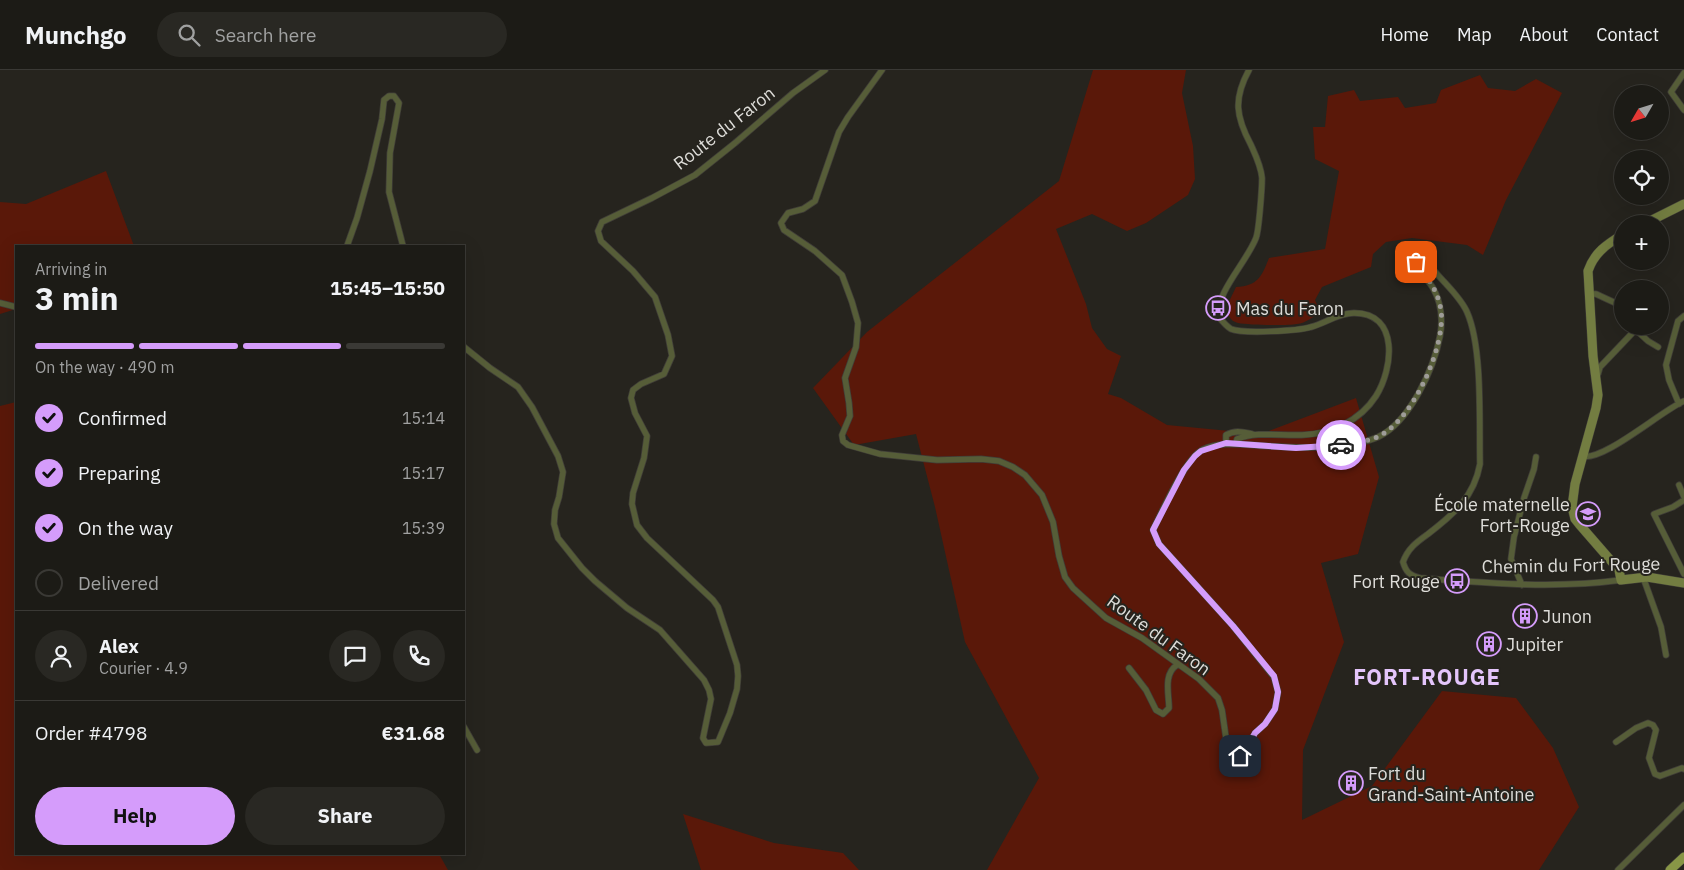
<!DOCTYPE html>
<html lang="en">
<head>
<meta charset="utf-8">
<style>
	body { margin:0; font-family:"IBM Plex Sans",sans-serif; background:#292823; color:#f1f3f6; height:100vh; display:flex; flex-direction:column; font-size:19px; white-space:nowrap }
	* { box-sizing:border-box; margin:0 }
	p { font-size:16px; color:#a0a1a1 }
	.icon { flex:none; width:28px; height:28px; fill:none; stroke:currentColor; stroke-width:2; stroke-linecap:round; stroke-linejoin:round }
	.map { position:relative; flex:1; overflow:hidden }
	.side { position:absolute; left:15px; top:175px; width:450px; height:610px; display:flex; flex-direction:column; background:#1c1b16; border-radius:0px; box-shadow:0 5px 20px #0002,0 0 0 1px #3a3935 }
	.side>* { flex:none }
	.needle { width:32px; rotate:231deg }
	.controls { position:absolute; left:1614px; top:15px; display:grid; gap:10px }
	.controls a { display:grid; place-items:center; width:55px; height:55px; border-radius:50%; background:#1c1b16; box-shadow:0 5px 20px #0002,0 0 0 1px #3a3935; font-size:25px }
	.pin { position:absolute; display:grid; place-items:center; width:42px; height:42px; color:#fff; margin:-21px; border-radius:10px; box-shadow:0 2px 8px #0006 }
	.courier { position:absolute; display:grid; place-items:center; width:50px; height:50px; margin:-25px; border:4px solid #d59cfb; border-radius:50%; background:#fff; color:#222; box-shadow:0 1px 6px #0007 }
	.headline em { font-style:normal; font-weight:700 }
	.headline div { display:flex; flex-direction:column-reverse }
	.headline { display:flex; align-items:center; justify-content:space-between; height:85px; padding:0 20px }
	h1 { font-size:32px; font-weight:700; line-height:38px }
	.bar { display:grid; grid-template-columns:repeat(4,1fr); gap:8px 5px; align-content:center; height:60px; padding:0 20px }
	.bar i { height:6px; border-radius:4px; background:#3a3935 }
	.bar .current { background:#d59cfb }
	.bar p { grid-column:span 4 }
	.line { display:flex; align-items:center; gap:12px; padding:0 20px; border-top:1px solid #3a3935 }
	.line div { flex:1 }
	.round { display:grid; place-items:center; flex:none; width:52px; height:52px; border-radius:26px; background:#292823 }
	ol { padding:0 20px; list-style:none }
	li { display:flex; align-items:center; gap:15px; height:55px }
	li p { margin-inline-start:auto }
	li .icon { padding:5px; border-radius:50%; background:#d59cfb; color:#111; stroke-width:4 }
	li:last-child { color:#a0a1a1 }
	li i { width:28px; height:28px; border:2px solid #3a3935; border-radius:50% }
	.primary-button { display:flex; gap:10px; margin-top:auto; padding:10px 20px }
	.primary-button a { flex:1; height:58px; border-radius:30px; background:#d59cfb; color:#111; font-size:20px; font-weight:700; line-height:58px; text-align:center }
	.primary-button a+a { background:#292823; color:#f1f3f6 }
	header { display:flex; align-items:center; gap:30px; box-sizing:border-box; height:70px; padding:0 25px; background:#1c1b16; border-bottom:1px solid #3a3935 }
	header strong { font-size:24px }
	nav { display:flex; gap:28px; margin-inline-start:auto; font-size:18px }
	.search { width:350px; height:45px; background:#292823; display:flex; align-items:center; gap:12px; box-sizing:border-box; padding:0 18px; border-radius:28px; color:#a0a1a1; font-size:19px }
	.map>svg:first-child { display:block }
	.green { fill:#5a1809 }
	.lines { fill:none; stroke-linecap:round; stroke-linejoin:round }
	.street-casing { stroke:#403e38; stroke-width:7 }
	.secondary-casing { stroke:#403e38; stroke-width:10 }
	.primary-casing { stroke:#403e38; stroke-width:10 }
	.street { stroke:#565d38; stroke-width:5.5 }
	.secondary { stroke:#737d41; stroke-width:9 }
	.primary { stroke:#889646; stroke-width:9 }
	.done { stroke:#9e9c98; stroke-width:5; stroke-dasharray:0 9 }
	.route { stroke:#d59cfb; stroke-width:6 }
	.labels { text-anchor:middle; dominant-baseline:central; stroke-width:4; stroke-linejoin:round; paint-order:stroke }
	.street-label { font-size:18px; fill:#deddd9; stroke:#26241e }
	.poi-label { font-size:18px; fill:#deddd9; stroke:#26241e; text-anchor:start }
	.district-label { font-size:22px; font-weight:bold; letter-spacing:1px; fill:#e4c5fb; stroke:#26241e }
</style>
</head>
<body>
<header>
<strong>Munchgo</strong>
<div class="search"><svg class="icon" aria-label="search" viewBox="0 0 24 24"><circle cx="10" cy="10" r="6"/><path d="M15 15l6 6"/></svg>Search here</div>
<nav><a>Home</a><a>Map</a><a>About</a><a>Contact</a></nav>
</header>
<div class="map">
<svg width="1684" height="800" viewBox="0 0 1684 800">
	<rect width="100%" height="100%" fill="#26241e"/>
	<!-- green -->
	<path class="green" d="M1093 0H1186L1182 23 1193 76 1195 109 1188 125 1146 153 1127 161 1092 144 1056 159 1086 234 1092 258 1107 279 1121 286 1108 324 1121 328 1167 355 1261 364 1356 328 1379 407 1358 484 1321 493 1344 572 1303 680 1302 750 1372 716 1442 621 1516 628 1553 678 1579 737 1539 800H987L1039 708 965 572 935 437 916 364 854 375 813 318 867 262 1059 111Z
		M1480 5 1488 18 1515 21 1536 9 1562 23 1506 130 1483 185 1467 175 1412 168 1386 172 1373 184 1371 197 1322 217 1315 230 1320 242C1313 247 1306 253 1297 254 1286 256 1249 255 1238 253 1234 252 1231 250 1229 246 1225 236 1232 226 1236 217 1258 216 1262 206 1269 188L1325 179 1339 101 1315 89 1313 57H1325L1328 26 1354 20 1360 31 1398 27 1405 38 1436 33 1441 20Z
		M106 101 134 176H16V239L0 244V132L26 134Z
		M16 332V784H439L448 800H0V336Z
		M683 744 774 773 843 783 859 800H701Z"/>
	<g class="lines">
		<!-- street casing -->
		<g class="street-casing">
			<path id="street" d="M882 0 848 47 839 62 815 131 803 139 788 143 781 153 784 160 815 181 842 205 852 232 858 253 856 277 845 308 849 333 850 346 842 365 843 371 848 375 880 384 937 390 981 389 999 391 1013 397 1025 405 1042 425 1053 452 1059 486 1065 507 1073 518 1106 548 1142 568 1199 609 1218 628 1222 640 1228 682 1234 687 1240 686 1247 679 1255 663 1265 654 1275 639 1278 622 1274 607 1233 556 1159 474 1153 460C1162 442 1185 389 1202 380 1222 370 1244 375 1266 376 1299 378 1348 380 1378 367 1410 352 1434 298 1440 266 1443 250 1441 232 1433 218 1428 209 1416 200 1417 189H1424L1429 194C1440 210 1459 224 1467 242 1483 278 1479 353 1480 394 1474 427 1454 444 1428 464 1417 472 1408 478 1403 492 1406 502 1409 505 1420 508 1486 513 1555 519 1621 510
				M1684 3 1671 22 1684 40
				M347 176 357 148 370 101 382 49 384 30 389 26H394L399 33 390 83 389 122 403 176
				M1589 224H1596L1622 236
				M0 233 16 237
				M1636 260 1648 271 1658 277
				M464 277 490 298 518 317 532 337 558 386 563 402 559 427 555 440 554 454 558 468 582 498 595 511 627 538 660 560 704 610 709 620 711 629 703 668 706 673 718 672 730 643 737 619 738 606 737 595 718 537 713 530 647 468 637 455 632 434 633 423 644 388 647 366 635 343 631 328 633 320 641 314 664 304 672 286 668 265 655 227 633 201 601 171 598 161 602 152 652 128 695 105 735 73 793 23 825 0
				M1596 305 1598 304 1600 297 1639 256
				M1679 334 1669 310 1666 295 1678 251 1684 246
				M1226 373V365C1235 360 1242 362 1252 364
				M1236 374 1237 369C1257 361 1280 366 1302 365 1331 364 1360 351 1376 326 1393 299 1400 243 1354 243 1338 243 1326 253 1311 257 1298 261 1243 264 1231 259 1226 256 1222 251 1218 246 1217 221 1246 193 1256 168 1259 160 1262 118 1262 108 1261 96 1256 86 1251 75 1236 47 1233 29 1249 0
				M1582 386C1603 392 1661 341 1684 331
				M1679 415 1684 427
				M1684 430 1673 437 1654 444 1684 504
				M1643 507 1661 557 1666 585
				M1522 515 1511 489 1514 467 1524 428 1534 399 1536 387
				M1129 598 1146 620 1156 640 1163 644 1169 638C1169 624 1163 604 1177 595
				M464 657 477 680
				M1616 672 1636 658 1648 653 1653 655 1656 660 1649 688 1655 704 1660 706 1682 698 1684 699
				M1618 800 1684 735"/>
		</g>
		<!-- secondary casing -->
		<g class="secondary-casing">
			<path id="secondary" d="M1644 154 1684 134
				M1622 165C1607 174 1594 183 1588 201L1593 286 1598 325 1596 338 1575 414 1572 437 1575 449 1579 454 1619 500 1621 510 1647 507 1684 513"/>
		</g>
		<!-- primary casing -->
		<g class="primary-casing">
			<path id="primary" d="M1670 800 1684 787"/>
		</g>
		<!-- street -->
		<use href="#street" class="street"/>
		<!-- secondary -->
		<use href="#secondary" class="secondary"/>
		<!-- primary -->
		<use href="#primary" class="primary"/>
	</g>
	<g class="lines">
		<!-- done -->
		<path class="done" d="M1341 375C1353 373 1368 372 1379 366 1413 350 1446 276 1441 240 1439 228 1434 217 1427 208 1423 203 1418 199 1416 192"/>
		<!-- route -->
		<path class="route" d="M1240 686 1246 679 1255 663 1265 654 1275 639 1278 622 1274 606 1233 556 1159 474 1153 460 1184 400 1195 386 1201 381 1226 373 1296 378 1341 375"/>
	</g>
	<!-- icons -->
	<defs>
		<g id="bus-ring" transform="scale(1.25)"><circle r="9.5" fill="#26241e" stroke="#d59cfb" stroke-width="1.5"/><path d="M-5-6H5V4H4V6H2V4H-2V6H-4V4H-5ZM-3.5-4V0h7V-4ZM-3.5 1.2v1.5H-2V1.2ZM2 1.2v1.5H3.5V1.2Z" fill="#d59cfb"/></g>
		<g id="school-ring" transform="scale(1.25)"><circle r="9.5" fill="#26241e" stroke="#d59cfb" stroke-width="1.5"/><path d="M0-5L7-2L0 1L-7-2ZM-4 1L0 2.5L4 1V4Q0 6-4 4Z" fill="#d59cfb"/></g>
		<g id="building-ring" transform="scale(1.25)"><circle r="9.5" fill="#26241e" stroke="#d59cfb" stroke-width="1.5"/><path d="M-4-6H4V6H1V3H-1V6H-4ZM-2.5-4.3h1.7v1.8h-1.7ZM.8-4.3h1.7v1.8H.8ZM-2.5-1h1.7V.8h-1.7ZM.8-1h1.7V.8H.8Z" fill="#d59cfb"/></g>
	</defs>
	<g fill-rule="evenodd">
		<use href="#bus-ring" x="1218" y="238"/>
		<use href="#school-ring" x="1588" y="444"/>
		<use href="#bus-ring" x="1457" y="511"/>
		<use href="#building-ring" x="1525" y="546"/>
		<use href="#building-ring" x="1489" y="574"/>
		<use href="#building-ring" x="1351" y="713"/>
	</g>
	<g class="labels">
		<!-- street labels -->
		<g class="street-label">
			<text transform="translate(724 58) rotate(-38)">Route du Faron</text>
			<text transform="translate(1571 495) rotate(-1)">Chemin du Fort Rouge</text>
			<text transform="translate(1159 565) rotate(36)">Route du Faron</text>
		</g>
		<!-- poi labels -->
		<g class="poi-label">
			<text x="1236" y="238">Mas du Faron</text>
			<text x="1570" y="434" text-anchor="end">École maternelle<tspan x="1570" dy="21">Fort-Rouge</tspan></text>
			<text x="1440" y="511" text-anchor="end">Fort Rouge</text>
			<text x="1542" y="546">Junon</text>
			<text x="1506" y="574">Jupiter</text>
			<text x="1368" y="703">Fort du<tspan x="1368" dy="21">Grand-Saint-Antoine</tspan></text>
		</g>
		<!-- district labels -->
		<g class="district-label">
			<text x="1427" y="606">FORT-ROUGE</text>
		</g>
	</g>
</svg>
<div class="controls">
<a><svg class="needle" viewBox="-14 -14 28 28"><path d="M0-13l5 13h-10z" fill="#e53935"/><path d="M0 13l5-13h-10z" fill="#a0a1a1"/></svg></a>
<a><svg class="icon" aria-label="locate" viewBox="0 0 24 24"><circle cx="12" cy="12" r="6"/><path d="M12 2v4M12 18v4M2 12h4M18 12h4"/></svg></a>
<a>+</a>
<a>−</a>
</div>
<div class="pin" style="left:1416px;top:192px;background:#ea580c"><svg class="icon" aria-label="bag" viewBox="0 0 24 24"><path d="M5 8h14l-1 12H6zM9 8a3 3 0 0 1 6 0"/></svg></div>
<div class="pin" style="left:1240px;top:686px;background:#1f2937"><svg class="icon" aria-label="home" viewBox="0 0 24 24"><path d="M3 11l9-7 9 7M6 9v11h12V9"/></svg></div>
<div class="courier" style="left:1341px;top:375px"><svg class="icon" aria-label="car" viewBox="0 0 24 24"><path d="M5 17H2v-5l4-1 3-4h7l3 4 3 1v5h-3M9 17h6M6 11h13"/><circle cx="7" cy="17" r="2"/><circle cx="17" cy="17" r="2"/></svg></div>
<section class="side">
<div class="headline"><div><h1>3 min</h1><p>Arriving in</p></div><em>15:45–15:50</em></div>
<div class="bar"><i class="current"></i><i class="current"></i><i class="current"></i><i></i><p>On the way · 490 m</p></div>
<ol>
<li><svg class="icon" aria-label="check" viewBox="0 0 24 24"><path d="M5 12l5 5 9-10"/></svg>Confirmed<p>15:14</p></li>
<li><svg class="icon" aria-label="check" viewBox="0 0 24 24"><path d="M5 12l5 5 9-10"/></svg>Preparing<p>15:17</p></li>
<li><svg class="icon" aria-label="check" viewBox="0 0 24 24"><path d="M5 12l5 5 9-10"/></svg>On the way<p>15:39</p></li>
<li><i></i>Delivered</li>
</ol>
<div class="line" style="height:90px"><a class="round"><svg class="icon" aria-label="person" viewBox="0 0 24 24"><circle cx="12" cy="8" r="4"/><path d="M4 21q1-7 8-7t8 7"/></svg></a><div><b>Alex</b><p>Courier · 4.9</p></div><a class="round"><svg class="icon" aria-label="chat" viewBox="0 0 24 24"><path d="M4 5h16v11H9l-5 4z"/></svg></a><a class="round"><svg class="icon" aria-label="phone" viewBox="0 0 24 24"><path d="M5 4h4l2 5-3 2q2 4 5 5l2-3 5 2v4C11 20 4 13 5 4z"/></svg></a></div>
<div class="line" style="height:65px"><div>Order #4798</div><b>€31.68</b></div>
<div class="primary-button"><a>Help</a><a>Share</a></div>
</section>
</div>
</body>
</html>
